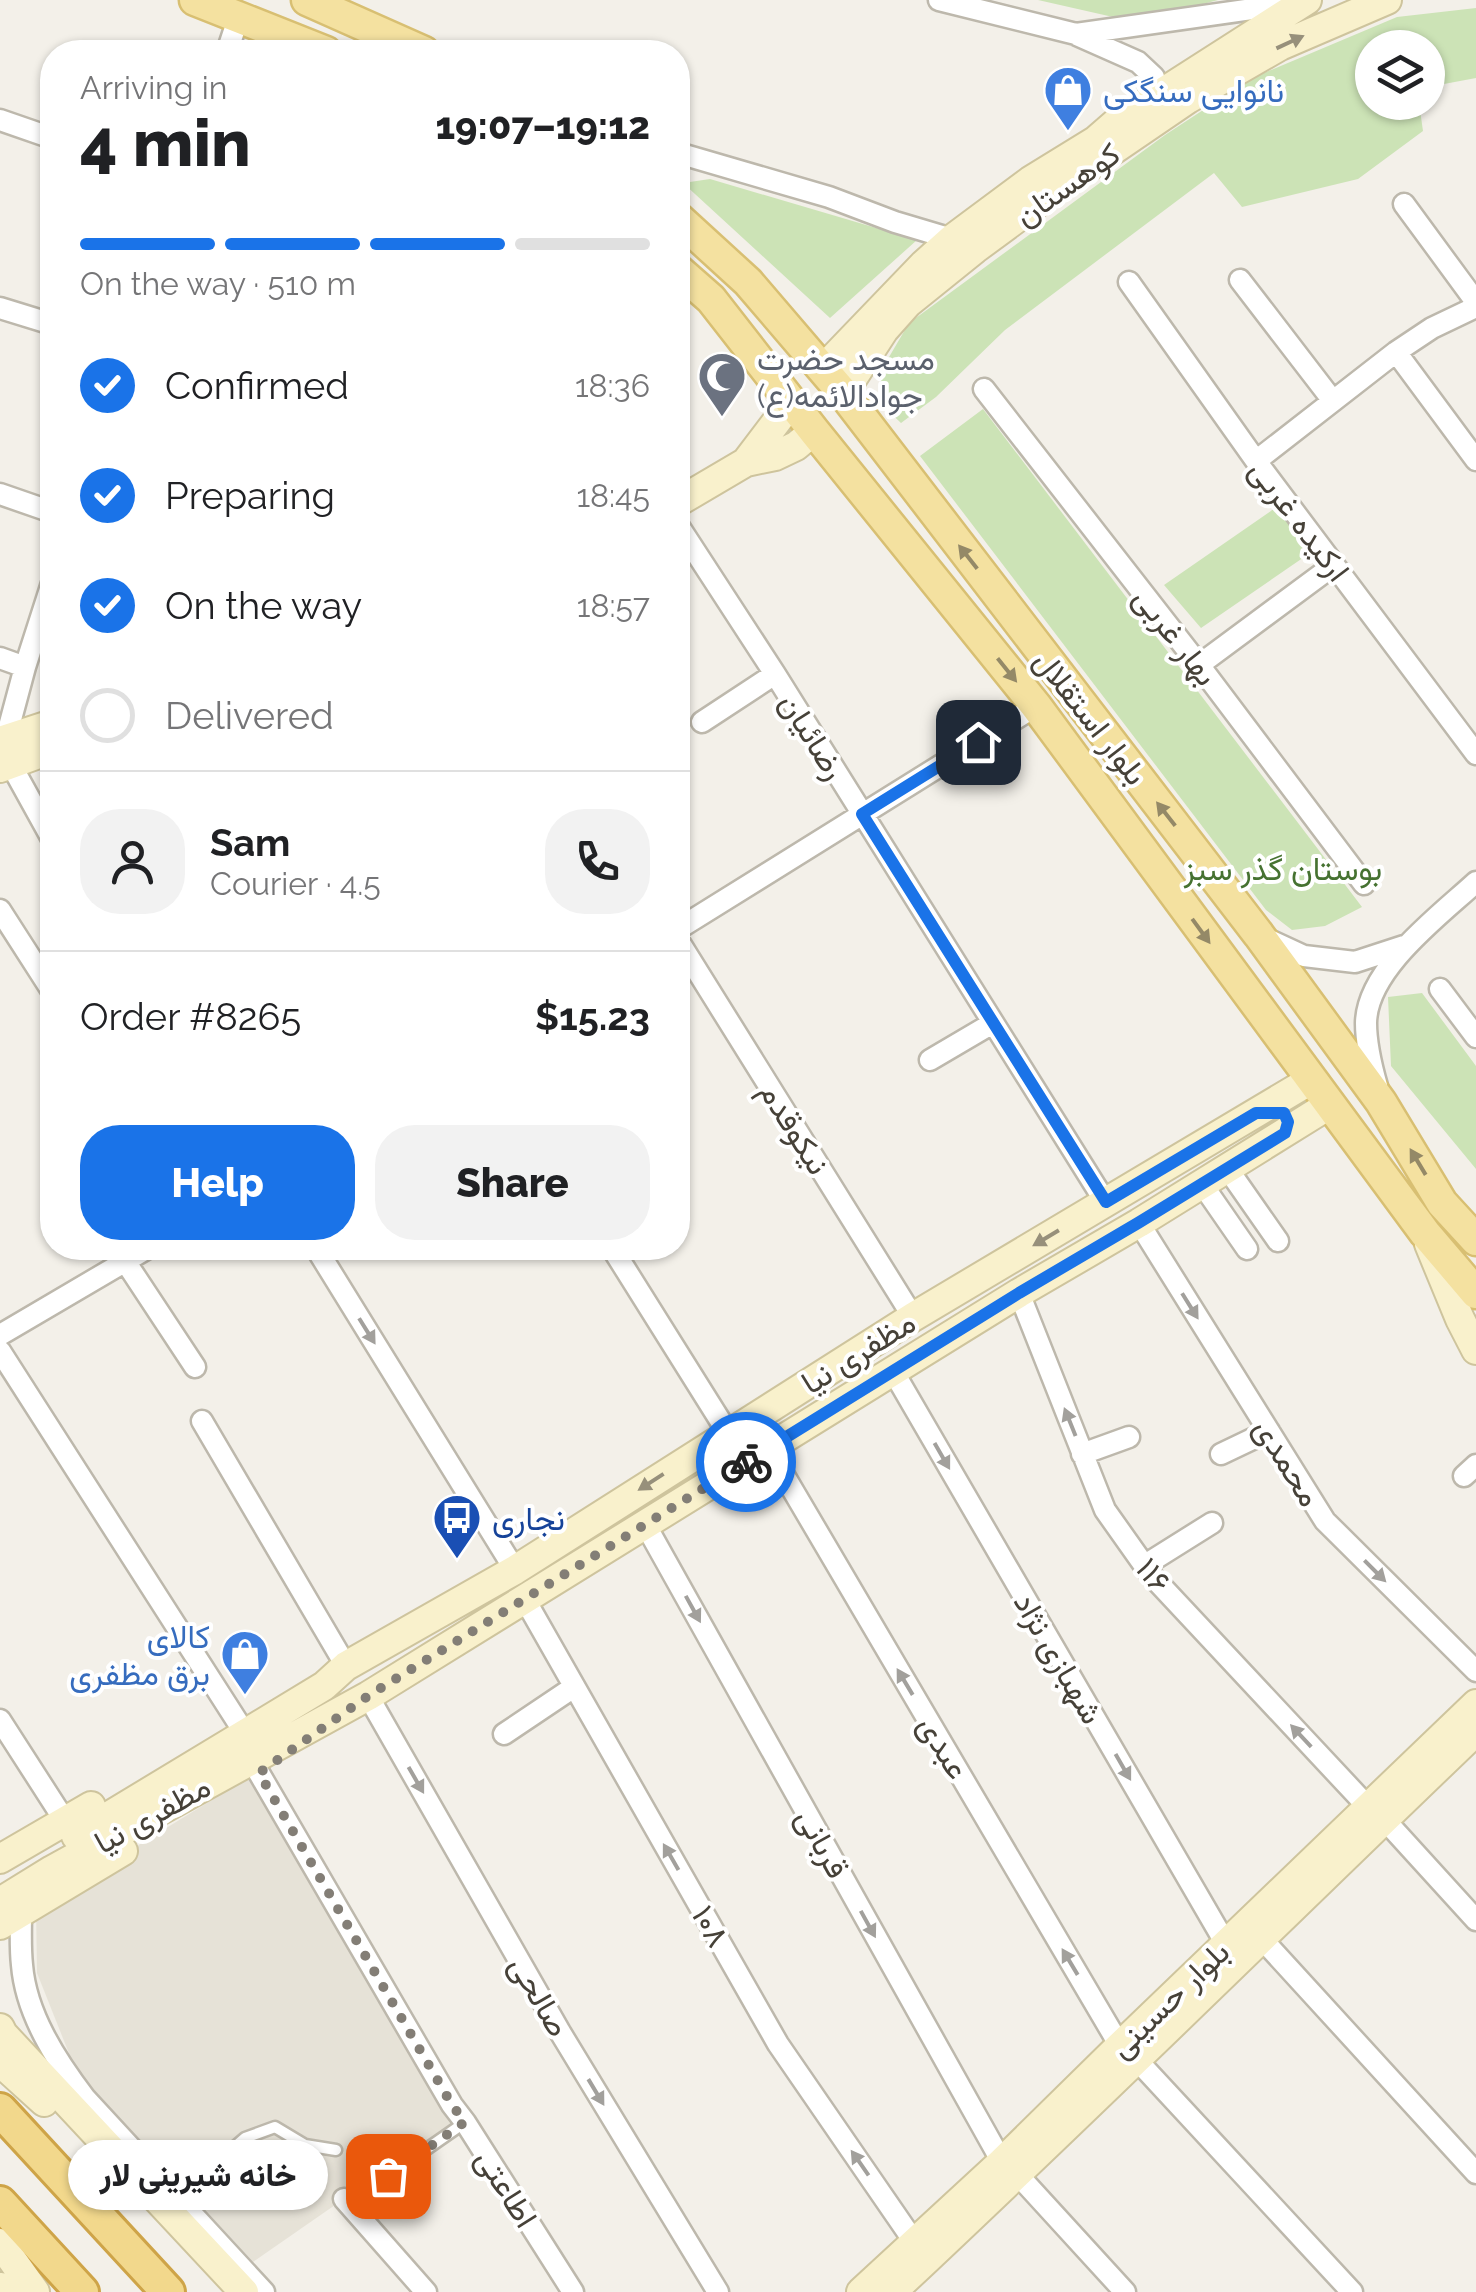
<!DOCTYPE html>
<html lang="en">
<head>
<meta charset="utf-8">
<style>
	body { margin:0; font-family:Raleway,Vazirmatn,sans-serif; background:#f2f2f2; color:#202124; height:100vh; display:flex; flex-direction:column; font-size:38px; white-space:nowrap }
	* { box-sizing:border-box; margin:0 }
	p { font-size:32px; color:#757577 }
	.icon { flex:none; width:55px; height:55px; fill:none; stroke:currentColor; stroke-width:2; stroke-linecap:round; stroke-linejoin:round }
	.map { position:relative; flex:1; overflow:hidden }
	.details { position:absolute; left:40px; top:40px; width:650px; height:1220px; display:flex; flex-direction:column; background:#fff; border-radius:40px; box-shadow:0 2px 8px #0004 }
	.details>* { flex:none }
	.fabs { position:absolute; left:1355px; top:30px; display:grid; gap:20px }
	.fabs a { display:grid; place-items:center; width:90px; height:90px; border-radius:50%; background:#fff; box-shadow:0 2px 8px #0004; font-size:50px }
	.pin { position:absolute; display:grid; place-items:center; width:85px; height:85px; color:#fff; margin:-42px; border-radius:20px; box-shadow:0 5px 15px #0006 }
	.courier { position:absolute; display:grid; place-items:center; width:100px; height:100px; margin:-50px; border:8px solid #1a73e8; border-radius:50%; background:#fff; color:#222; box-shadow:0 2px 12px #0007 }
	.bubble { position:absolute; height:70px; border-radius:35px; background:#fff; box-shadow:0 2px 8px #0004; font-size:32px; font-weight:800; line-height:70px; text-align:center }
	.summary em { font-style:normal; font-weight:800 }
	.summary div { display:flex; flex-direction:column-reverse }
	.summary { display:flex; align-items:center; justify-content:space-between; height:170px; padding:0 40px }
	h1 { font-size:65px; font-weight:800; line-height:75px }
	.bar { display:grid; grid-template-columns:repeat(4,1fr); gap:15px 10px; align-content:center; height:120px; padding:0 40px }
	.bar i { height:12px; border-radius:8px; background:#e0e0e0 }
	.bar .active { background:#1a73e8 }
	.bar p { grid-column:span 4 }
	.line { display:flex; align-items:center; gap:25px; padding:0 40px; border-top:2px solid #e0e0e0 }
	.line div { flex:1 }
	.round { display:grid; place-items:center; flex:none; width:105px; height:105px; border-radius:40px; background:#f2f2f2 }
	ol { padding:0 40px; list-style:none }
	li { display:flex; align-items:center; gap:30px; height:110px }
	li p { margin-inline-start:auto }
	li .icon { padding:10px; border-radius:50%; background:#1a73e8; color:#fff; stroke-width:4 }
	li:last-child { color:#757577 }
	li i { width:55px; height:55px; border:5px solid #e0e0e0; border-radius:50% }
	.primary-button { display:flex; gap:20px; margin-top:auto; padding:20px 40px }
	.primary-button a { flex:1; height:115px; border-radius:40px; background:#1a73e8; color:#fff; font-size:40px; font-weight:800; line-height:115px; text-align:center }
	.primary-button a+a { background:#f2f2f2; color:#202124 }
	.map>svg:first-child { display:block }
	.residential { fill:#e6e2d7 }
	.green { fill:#cce3b6 }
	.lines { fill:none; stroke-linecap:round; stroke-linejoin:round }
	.service-casing { stroke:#bdb8ac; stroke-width:15 }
	.minor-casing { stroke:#bdb8ac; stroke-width:25 }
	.secondary-casing { stroke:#cec49d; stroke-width:32 }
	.primary-casing { stroke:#d8bf72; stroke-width:35 }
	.trunk-casing { stroke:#cea448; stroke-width:38 }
	.service { stroke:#fff; stroke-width:10 }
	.minor { stroke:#fff; stroke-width:20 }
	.secondary { stroke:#f9f1cc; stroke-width:28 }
	.primary { stroke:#f4e1a0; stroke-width:30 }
	.trunk { stroke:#f2d88c; stroke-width:32 }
	.oneway { fill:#97907b }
	.oneway2 { fill:#948967 }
	.oneway3 { fill:#a2a09c }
	.done { stroke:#837e76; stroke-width:10; stroke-dasharray:0 18 }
	.route { stroke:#1a73e8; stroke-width:12 }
	.labels { text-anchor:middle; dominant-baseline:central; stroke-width:8; stroke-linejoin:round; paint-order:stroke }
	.shop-label { font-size:32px; fill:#366cbe; stroke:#fff; text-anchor:start }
	.street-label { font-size:32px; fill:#464138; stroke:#fff }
	.worship-label { font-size:32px; fill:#5b616d; stroke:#fff; text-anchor:start }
	.park-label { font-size:32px; fill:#467231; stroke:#fff }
	.transit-label { font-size:32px; fill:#164399; stroke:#fff; text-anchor:start }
</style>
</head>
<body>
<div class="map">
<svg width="1476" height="2292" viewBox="0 0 1476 2292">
	<rect width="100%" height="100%" fill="#f3f0e9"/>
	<!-- residential -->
	<path class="residential" d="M264 1768 456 2121 253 2262 76 2071 37 1973 36 1908Z"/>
	<!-- green -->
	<path class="green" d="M1038 0H1218L1135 22Z
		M1476 8V78L1428 87V48H1372V102L1419 103 1423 131 1358 179 1242 207 1214 173 1005 330 936 397 901 423 878 401 882 369 909 323 1165 135 1252 78 1397 17Z
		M710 179 917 240 830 318 683 183Z
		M983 409 1362 907 1325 926 1292 930 1266 910 920 456Z
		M1278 506 1310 553 1201 628 1164 585Z
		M1422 993 1476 1066V1169L1391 1066 1388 997Z"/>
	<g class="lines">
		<!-- service casing -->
		<g class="service-casing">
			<path id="service" d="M388 2176 464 2123
				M177 2197 245 2138 275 2127 305 2145 336 2150"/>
		</g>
		<!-- minor casing -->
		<g class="minor-casing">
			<path id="minor" d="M939 0 1076 34 1295 3
				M1077 35 1138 62 1154 77 1158 97
				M227 52 239 16
				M0 120 52 138
				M678 153 829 197 895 222 952 239
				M1404 204 1476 302
				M1240 280 1333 401
				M1129 282 1256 461 1476 754
				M0 308 52 324
				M1396 352 1476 460
				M984 389 1199 665 1364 884
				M1256 461 1396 352 1432 328 1476 307
				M0 494 52 512
				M678 525 775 674 1106 1203
				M0 658 25 667
				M1199 665 1334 565
				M702 722 775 674
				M6 738 25 667 52 583
				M10 763 52 839
				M0 910 52 991
				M678 929 1036 706
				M1265 938 1304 956 1355 962 1404 946
				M678 940 913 1317
				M1440 989 1476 1037
				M930 1060 993 1023
				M1377 1086C1371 1065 1366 1044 1366 1023 1367 969 1439 916 1476 882
				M1227 1168 1278 1241
				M1202 1184 1247 1249
				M1139 1223 1325 1521 1476 1671
				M316 1248 515 1570
				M612 1248 728 1433
				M125 1261 195 1367
				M1019 1293 1105 1510 1151 1575 1368 1807
				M0 1335 148 1248
				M0 1351 237 1721
				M893 1371 1226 1944
				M202 1421 346 1666
				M768 1448 1120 2046
				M1082 1454 1129 1437
				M1221 1454 1269 1431
				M1464 1476 1476 1465
				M645 1524 1002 2162
				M1145 1565 1212 1523
				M524 1598 778 2044 915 2243
				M368 1696 560 2032 718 2292
				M0 1720 65 1821
				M504 1734 574 1687
				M259 1773 452 2105 465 2122 573 2292
				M1384 1819 1476 1920
				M21 1911C21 1929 20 1947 22 1965 26 2014 56 2060 85 2098L264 2292
				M1261 1938 1476 2173
				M1135 2058 1352 2292
				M1018 2175 1125 2292
				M344 2199 426 2292"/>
		</g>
		<!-- secondary casing -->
		<g class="secondary-casing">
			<path id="secondary" d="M823 369 923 265 952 239 1030 181 1095 141 1118 121 1307 0
				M843 393 884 330 908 303 975 249 1059 187 1188 99 1280 46 1387 0
				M746 462 780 417 793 404
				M678 502 746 462 775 456 796 446 814 431
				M0 741 52 724
				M0 768 52 749
				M1429 1244 1460 1319 1476 1350
				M76 1836 324 1686 346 1666 515 1570 913 1317 1311 1080
				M0 1859 91 1806
				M0 1902 52 1870 368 1696 1019 1293 1139 1223 1329 1105
				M0 1925 123 1851
				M0 2028 3 2034 244 2292
				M0 2062 44 2102
				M0 2243 35 2292
				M0 2287 4 2292
				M861 2292 1002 2162 1120 2046 1476 1704
				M892 2292C1089 2108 1281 1918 1476 1731"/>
		</g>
		<!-- primary casing -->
		<g class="primary-casing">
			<path id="primary" d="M195 0 326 52
				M307 0 424 52
				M678 218 748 282 843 393 1259 935 1381 1102 1442 1203 1476 1240
				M678 270 711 299 814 431 1036 706 1425 1233 1476 1293"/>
		</g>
		<!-- trunk casing -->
		<g class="trunk-casing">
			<path id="trunk" d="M0 2110 168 2292
				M0 2203 82 2292"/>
		</g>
		<!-- service -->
		<use href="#service" class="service"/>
		<!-- minor -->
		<use href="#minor" class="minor"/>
		<!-- secondary -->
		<use href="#secondary" class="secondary"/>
		<!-- primary -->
		<use href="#primary" class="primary"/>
		<!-- trunk -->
		<use href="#trunk" class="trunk"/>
	</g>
	<!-- one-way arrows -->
	<defs><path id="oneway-solid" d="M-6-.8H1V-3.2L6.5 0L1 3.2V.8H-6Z" transform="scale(2.5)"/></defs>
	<g class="oneway">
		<use href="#oneway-solid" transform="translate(1290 42) rotate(-25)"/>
		<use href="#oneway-solid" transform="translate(1046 1238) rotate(149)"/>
		<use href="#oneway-solid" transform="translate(651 1482) rotate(147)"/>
	</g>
	<g class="oneway2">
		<use href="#oneway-solid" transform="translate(968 557) rotate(-128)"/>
		<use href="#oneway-solid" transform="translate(1007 670) rotate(51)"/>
		<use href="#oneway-solid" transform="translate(1166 814) rotate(-128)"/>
		<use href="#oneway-solid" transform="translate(1201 931) rotate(54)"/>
		<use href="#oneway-solid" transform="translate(1418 1162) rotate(-121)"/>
	</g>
	<g class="oneway3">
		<use href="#oneway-solid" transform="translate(1190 1306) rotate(58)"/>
		<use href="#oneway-solid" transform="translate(367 1331) rotate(58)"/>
		<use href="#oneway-solid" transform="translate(1070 1422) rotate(-112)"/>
		<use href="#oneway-solid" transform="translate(942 1456) rotate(60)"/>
		<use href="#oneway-solid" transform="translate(1375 1571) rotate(45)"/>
		<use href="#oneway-solid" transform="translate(693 1609) rotate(61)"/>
		<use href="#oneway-solid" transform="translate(905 1682) rotate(-121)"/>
		<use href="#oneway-solid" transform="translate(1301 1736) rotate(-133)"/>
		<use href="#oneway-solid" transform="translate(1123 1767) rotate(60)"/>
		<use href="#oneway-solid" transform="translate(416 1780) rotate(60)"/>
		<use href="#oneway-solid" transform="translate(671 1857) rotate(-120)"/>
		<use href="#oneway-solid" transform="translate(868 1924) rotate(61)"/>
		<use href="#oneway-solid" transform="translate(1070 1962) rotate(-121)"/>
		<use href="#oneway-solid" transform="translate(596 2092) rotate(59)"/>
		<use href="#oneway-solid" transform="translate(860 2163) rotate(-125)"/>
	</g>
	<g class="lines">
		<!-- done -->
		<path class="done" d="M388 2176 465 2122 452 2105 259 1773 368 1696 746 1462"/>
		<!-- route -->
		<path class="route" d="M746 1462 1019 1293 1138 1223 1285 1133 1288 1122 1284 1113H1256L1106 1202 862 814 978 742"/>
	</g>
	<!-- icons -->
	<defs>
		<g id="shop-pin" transform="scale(2.5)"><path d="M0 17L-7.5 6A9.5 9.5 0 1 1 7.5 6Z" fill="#3f7fe0" stroke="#fff"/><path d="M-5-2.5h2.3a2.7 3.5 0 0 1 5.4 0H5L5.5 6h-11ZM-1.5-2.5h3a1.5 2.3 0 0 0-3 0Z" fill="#fff"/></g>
		<g id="mosque-pin" transform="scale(2.5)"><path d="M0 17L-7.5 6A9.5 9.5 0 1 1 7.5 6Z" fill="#6b7280" stroke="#fff"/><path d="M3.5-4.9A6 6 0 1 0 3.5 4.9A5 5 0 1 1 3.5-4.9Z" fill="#fff"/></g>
		<g id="bus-pin" transform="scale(2.5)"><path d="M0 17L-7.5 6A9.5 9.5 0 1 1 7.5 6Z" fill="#1a4fb4" stroke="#fff"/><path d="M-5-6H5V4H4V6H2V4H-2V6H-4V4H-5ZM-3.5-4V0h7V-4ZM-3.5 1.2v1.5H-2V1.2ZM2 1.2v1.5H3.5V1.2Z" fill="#fff"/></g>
	</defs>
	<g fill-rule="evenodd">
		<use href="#shop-pin" x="1068" y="90"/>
		<use href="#mosque-pin" x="722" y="376"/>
		<use href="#bus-pin" x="457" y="1518"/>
		<use href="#shop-pin" x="245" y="1654"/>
	</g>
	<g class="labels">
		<!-- shop labels -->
		<g class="shop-label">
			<text x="1103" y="90">نانوایی سنگکی</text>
			<text x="210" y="1636" text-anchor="end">کالای<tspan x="210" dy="37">برق مظفری</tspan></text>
		</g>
		<!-- street labels -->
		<g class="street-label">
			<text transform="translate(1067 184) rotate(-35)">کوهستان</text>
			<text transform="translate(1300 520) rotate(53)">ارکیده غربی</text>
			<text transform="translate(1176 636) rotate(52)">بهار غربی</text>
			<text transform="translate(1091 717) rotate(52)">بلوار استقلال</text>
			<text transform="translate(813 736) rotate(58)">رضائیان</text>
			<text transform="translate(795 1128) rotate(58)">نیکوقدم</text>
			<text transform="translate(858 1352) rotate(-32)">مظفری نیا</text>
			<text transform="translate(1288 1462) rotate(58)">محمدی</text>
			<text transform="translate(1154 1575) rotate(51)">۱۱۶</text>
			<text transform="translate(1059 1658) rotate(60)">شهبازی نژاد</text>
			<text transform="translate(944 1747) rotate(59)">عبدی</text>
			<text transform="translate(152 1814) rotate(-29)">مظفری نیا</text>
			<text transform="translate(823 1843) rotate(61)">قربانی</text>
			<text transform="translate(711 1926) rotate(60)">۱۰۸</text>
			<text transform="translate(540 1996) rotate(60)">صالحی</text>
			<text transform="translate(1169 1999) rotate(-44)">بلوار حسینی</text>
			<text transform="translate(507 2188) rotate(58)">اطاعتی</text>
		</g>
		<!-- worship labels -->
		<g class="worship-label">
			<text x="757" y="358">مسجد حضرت<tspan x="757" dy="37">جوادالائمه(ع)</tspan></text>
		</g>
		<!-- park labels -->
		<g class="park-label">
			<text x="1283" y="868">بوستان گذر سبز</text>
		</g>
		<!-- transit labels -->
		<g class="transit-label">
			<text x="492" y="1518">نجاری</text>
		</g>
	</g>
</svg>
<div class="fabs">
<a><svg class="icon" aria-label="layers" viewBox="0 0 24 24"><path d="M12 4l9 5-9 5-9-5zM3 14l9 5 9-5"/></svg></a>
</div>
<div class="pin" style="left:388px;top:2176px;background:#ea580c"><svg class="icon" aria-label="bag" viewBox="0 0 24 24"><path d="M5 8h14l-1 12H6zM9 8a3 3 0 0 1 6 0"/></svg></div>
<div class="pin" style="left:978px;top:742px;background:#1f2937"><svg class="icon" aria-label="home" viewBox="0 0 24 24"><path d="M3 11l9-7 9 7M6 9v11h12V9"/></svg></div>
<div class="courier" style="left:746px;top:1462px"><svg class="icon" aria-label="bike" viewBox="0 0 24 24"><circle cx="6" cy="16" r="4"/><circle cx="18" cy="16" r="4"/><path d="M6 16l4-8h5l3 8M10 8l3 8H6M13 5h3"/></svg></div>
<div class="bubble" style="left:68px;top:2140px;width:260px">خانه شیرینی لار</div>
<section class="details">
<div class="summary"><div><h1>4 min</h1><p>Arriving in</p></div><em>19:07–19:12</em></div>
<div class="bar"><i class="active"></i><i class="active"></i><i class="active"></i><i></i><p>On the way · 510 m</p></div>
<ol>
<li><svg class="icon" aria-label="check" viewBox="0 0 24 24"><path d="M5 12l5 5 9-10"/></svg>Confirmed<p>18:36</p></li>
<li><svg class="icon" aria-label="check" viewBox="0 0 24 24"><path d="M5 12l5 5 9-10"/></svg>Preparing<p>18:45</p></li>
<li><svg class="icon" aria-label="check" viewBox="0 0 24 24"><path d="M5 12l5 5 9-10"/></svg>On the way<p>18:57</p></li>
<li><i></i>Delivered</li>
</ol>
<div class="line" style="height:180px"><a class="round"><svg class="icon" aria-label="person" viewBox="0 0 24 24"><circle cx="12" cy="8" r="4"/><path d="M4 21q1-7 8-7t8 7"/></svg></a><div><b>Sam</b><p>Courier · 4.5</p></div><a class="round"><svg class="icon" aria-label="phone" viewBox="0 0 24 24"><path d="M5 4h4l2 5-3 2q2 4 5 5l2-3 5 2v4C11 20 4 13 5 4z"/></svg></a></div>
<div class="line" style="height:130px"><div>Order #8265</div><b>$15.23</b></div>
<div class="primary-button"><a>Help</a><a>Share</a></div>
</section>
</div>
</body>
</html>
